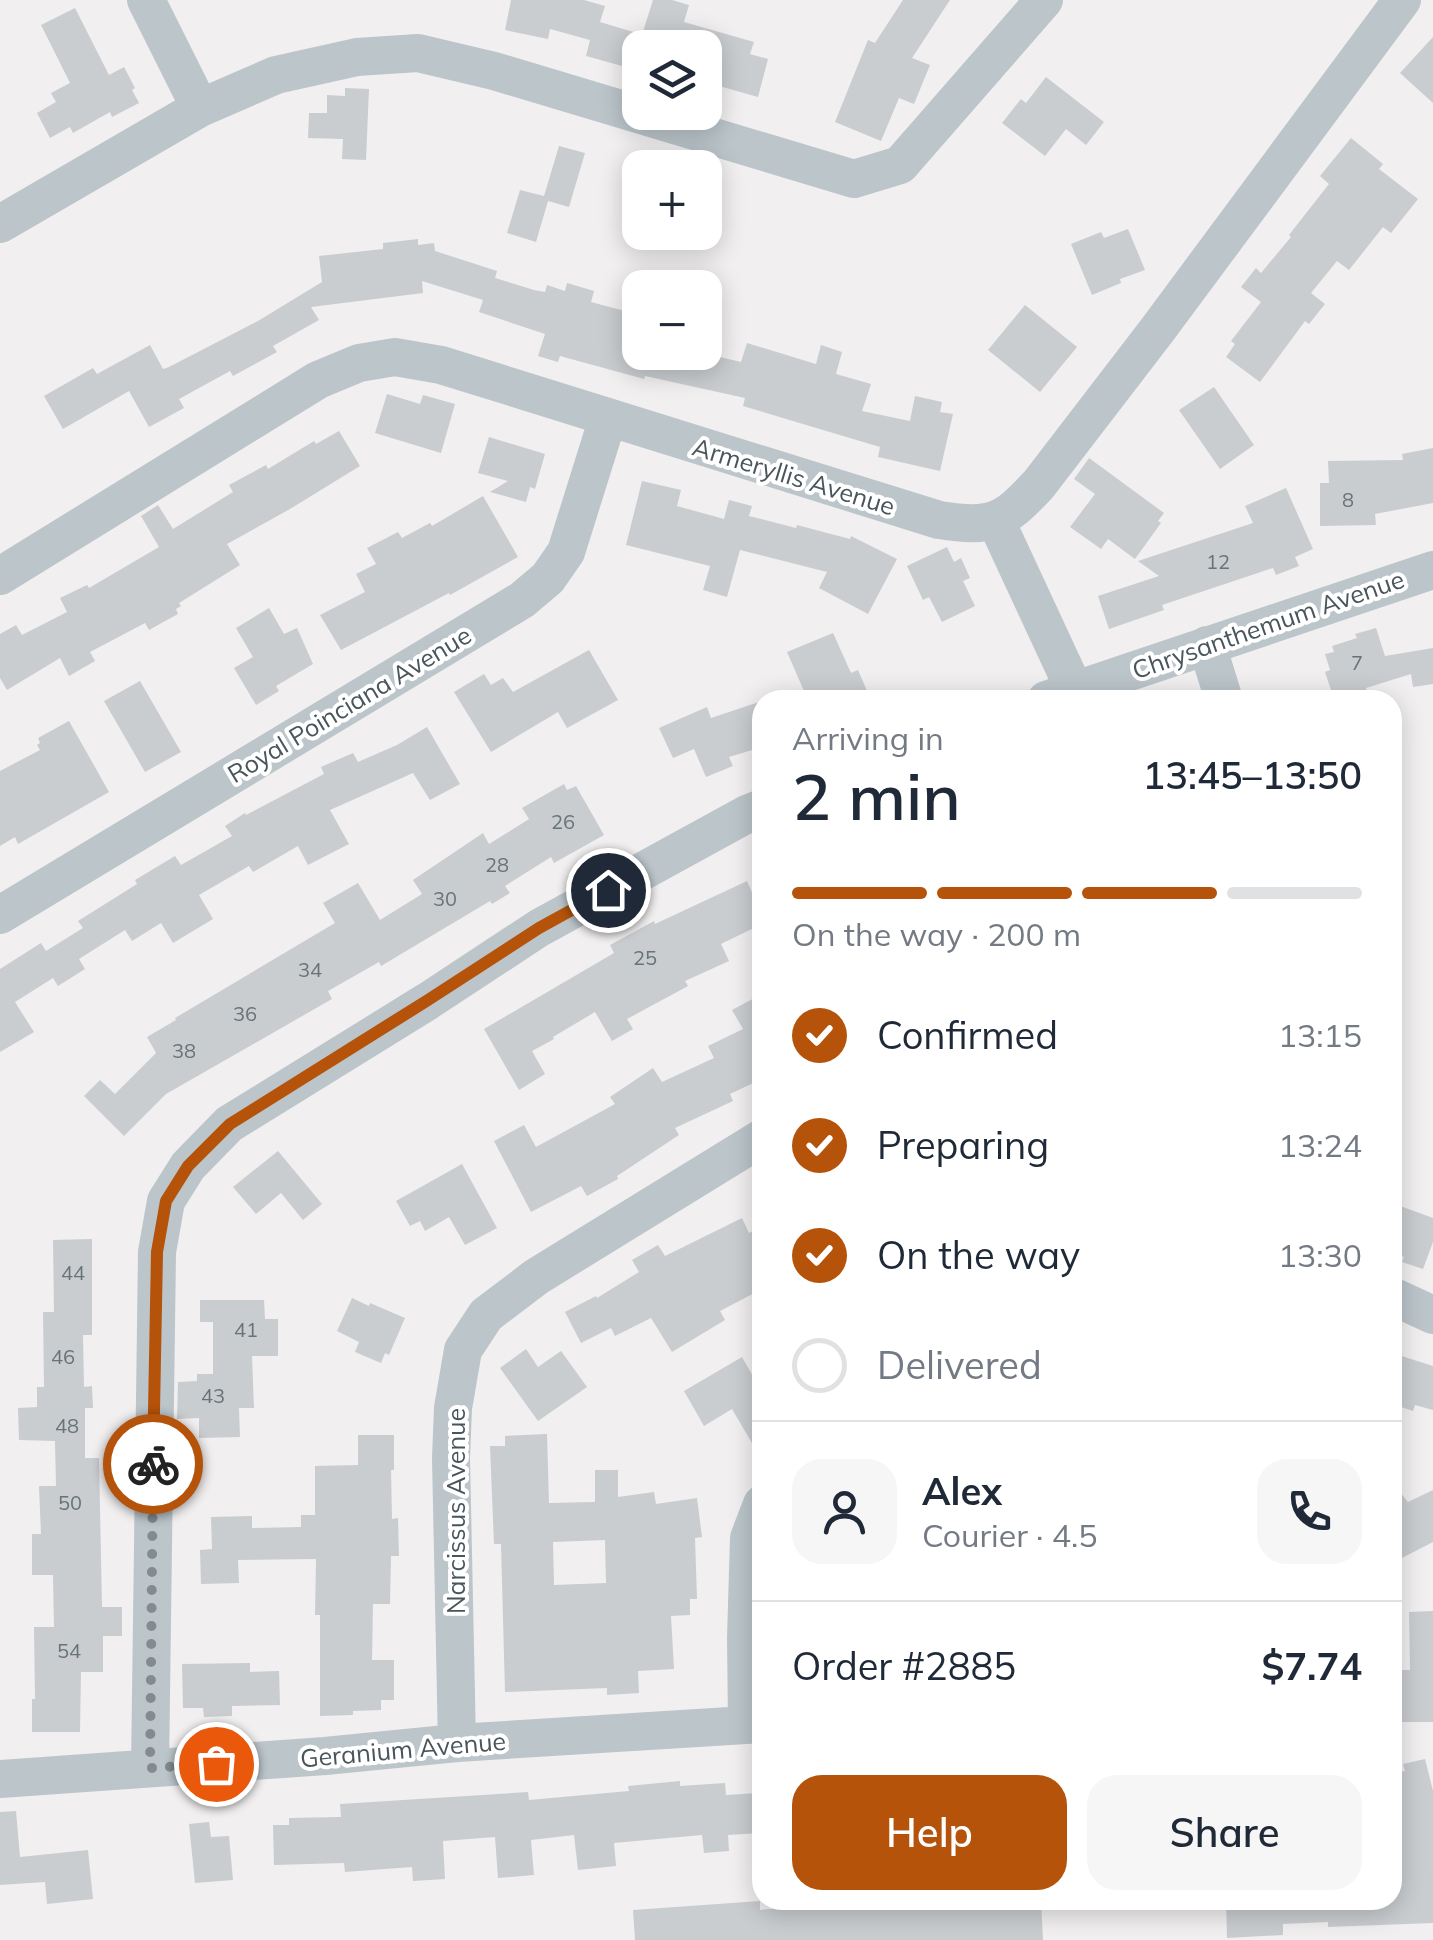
<!DOCTYPE html>
<html lang="en">
<head>
<meta charset="utf-8">
<style>
	body { margin:0; font-family:Mulish,sans-serif; background:#f6f6f7; color:#1f2937; height:100vh; display:flex; flex-direction:column; font-size:38px; white-space:nowrap }
	* { box-sizing:border-box; margin:0 }
	p { font-size:32px; color:#747a83 }
	.icon { flex:none; width:55px; height:55px; fill:none; stroke:currentColor; stroke-width:2; stroke-linecap:round; stroke-linejoin:round }
	.map { position:relative; flex:1; overflow:hidden }
	.drawer { position:absolute; left:752px; top:690px; width:650px; height:1220px; display:flex; flex-direction:column; background:#fff; border-radius:30px; box-shadow:0 5px 25px #0003 }
	.drawer>* { flex:none }
	.fabs { position:absolute; left:622px; top:30px; display:grid; gap:20px }
	.fabs a { display:grid; place-items:center; width:100px; height:100px; border-radius:20px; background:#fff; box-shadow:0 5px 25px #0003; font-size:50px }
	.pin { position:absolute; display:grid; place-items:center; width:85px; height:85px; color:#fff; margin:-42px; border:5px solid #fff; border-radius:50%; box-shadow:0 2px 10px #0007 }
	.courier { position:absolute; display:grid; place-items:center; width:100px; height:100px; margin:-50px; border:8px solid #b45309; border-radius:50%; background:#fff; color:#222; box-shadow:0 2px 12px #0007 }
	.summary em { font-style:normal; font-weight:600 }
	.summary div { display:flex; flex-direction:column-reverse }
	.summary { display:flex; align-items:center; justify-content:space-between; height:170px; padding:0 40px }
	h1 { font-size:65px; font-weight:600; line-height:75px }
	.bar { display:grid; grid-template-columns:repeat(4,1fr); gap:15px 10px; align-content:center; height:120px; padding:0 40px }
	.bar i { height:12px; border-radius:8px; background:#e0e1e3 }
	.bar .on { background:#b45309 }
	.bar p { grid-column:span 4 }
	.line { display:flex; align-items:center; gap:25px; padding:0 40px; border-top:2px solid #e0e1e3 }
	.line div { flex:1 }
	.round { display:grid; place-items:center; flex:none; width:105px; height:105px; border-radius:30px; background:#f6f6f7 }
	ol { padding:0 40px; list-style:none }
	li { display:flex; align-items:center; gap:30px; height:110px }
	li p { margin-inline-start:auto }
	li .icon { padding:10px; border-radius:50%; background:#b45309; color:#fff; stroke-width:4 }
	li:last-child { color:#747a83 }
	li i { width:55px; height:55px; border:5px solid #e0e1e3; border-radius:50% }
	.button { display:flex; gap:20px; margin-top:auto; padding:20px 40px }
	.button a { flex:1; height:115px; border-radius:30px; background:#b45309; color:#fff; font-size:40px; font-weight:600; line-height:115px; text-align:center }
	.button a+a { background:#f6f6f7; color:#1f2937 }
	.map>svg:first-child { display:block }
	.building { fill:#c9cdd0; fill-rule:evenodd }
	.lines { fill:none; stroke-linecap:round; stroke-linejoin:round }
	.minor { stroke:#bbc5ca; stroke-width:38 }
	.done { stroke:#838b8e; stroke-width:10; stroke-dasharray:0 18 }
	.route { stroke:#b45309; stroke-width:12 }
	.labels { text-anchor:middle; dominant-baseline:central; stroke-width:8; stroke-linejoin:round; paint-order:stroke }
	.number-label { font-size:20px; fill:#687378 }
	.street-label { font-size:25px; fill:#48555a; stroke:#fff }
</style>
</head>
<body>
<div class="map">
<svg width="1433" height="1940" viewBox="0 0 1433 1940">
	<rect width="100%" height="100%" fill="#f1efef"/>
	<!-- building -->
	<path class="building" d="M511 0H584L605 6 600 22 640 34V41L653 0H672L689 5 684 22 754 42 750 54 768 59 758 97 705 82V48H640V71L586 56 590 40 550 29 548 39 505 30Z
		M903 0H950L912 58 930 65 914 104 899 98 881 141 835 122 868 40 875 43Z
		M75 8 109 75 124 67 135 88 132 90 139 103 112 117 110 112 73 133 70 127 50 138 37 113 56 102 51 93 70 83 41 25Z
		M1433 37V103L1400 73Z
		M1046 77 1104 122 1086 145 1066 129 1045 156 1002 123 1021 99 1026 103Z
		M345 88 369 89 366 160 342 159 343 139 308 138 309 113H327V95L345 96Z
		M1351 138 1383 164 1379 169 1418 199 1391 233 1383 227 1349 270 1337 261 1311 293 1325 304 1309 324 1305 321 1260 382 1226 357 1235 344 1231 341 1261 302 1241 287 1256 268 1261 273 1291 237 1289 235 1329 184 1320 176Z
		M559 146 585 153 569 207 548 201 536 242 507 233 520 190 544 196Z
		M1128 229 1145 270 1120 279 1121 283 1092 295 1071 244 1101 232 1104 238Z
		M418 239V245L434 243 435 251 497 271 495 278 534 290 545 292 547 285 565 291 567 283 594 291 591 302 640 315V352H699L741 362 747 343 816 364 821 345 842 352 836 374 871 384 862 411 910 421 915 396 942 402 940 412 953 414 940 471 878 457 880 447 743 406 745 398 645 376 644 379 560 356 558 362 538 356 545 334 479 312 483 300 422 281 423 293 311 307 319 320 273 346 277 352 233 376 230 371 179 399 184 408 149 427 129 391 63 429 44 396 93 368 97 374 150 345 163 369 169 367 258 321 322 282 319 256 383 249V243Z
		M1025 305 1077 347 1040 392 988 350Z
		M1214 387 1254 445 1220 469 1179 410Z
		M387 394 420 404 423 395 455 404 441 453 375 433Z
		M339 431 360 466 290 509 227 544 240 565 179 603 181 606 176 609 178 614 149 630 145 623 90 652 95 661 69 676 60 658 7 690 0 678V634L16 625 22 635 67 612 60 598 87 585 89 588 159 547 141 516 158 505 173 529 233 492 229 485 266 465 268 469 314 441 316 444Z
		M489 437 545 454 535 489 530 487 526 502 490 492 508 481 478 473Z
		M1433 448V503L1375 514 1376 525 1320 526V483H1329L1328 461 1403 460 1402 454Z
		M1089 458 1164 513 1158 521 1161 523 1135 559 1108 539 1101 549 1070 527 1095 494 1074 479Z
		M642 481 681 490 677 506 724 519 729 500 752 506 749 516 796 528 797 525 850 539 851 536 897 559 868 614 819 588 827 572 740 550 727 597 703 590 710 566 626 545Z
		M1286 488 1313 549 1295 557 1299 566 1276 575 1273 568 1162 605 1164 610 1109 629 1098 596 1159 576 1138 561 1253 523 1245 506Z
		M483 496 518 557 450 595 449 593 341 650 320 615 365 592 356 574 376 564 367 548 398 532 402 538 430 523 432 526Z
		M947 547 954 562 961 558 970 578 963 581 975 606 942 622 929 597 923 600 907 566Z
		M269 608 284 634 297 628 313 664 276 686 279 691 256 705 234 668 253 657 236 628Z
		M1376 628 1385 656 1433 648V684L1413 687 1411 674 1366 688 1370 700H1340L1337 691 1332 693 1325 672 1330 670 1325 654 1334 652 1332 646 1357 638 1355 634Z
		M833 633 851 673 858 670 871 700H808L787 652Z
		M589 650 618 700 567 728 558 712 491 752 454 692 484 674 491 685 503 678 513 692Z
		M140 681 181 752 145 772 104 701Z
		M762 701V747L729 757 733 766 706 777 694 749 673 758 659 728 707 707 711 718Z
		M69 721 109 792 18 844 15 837 0 846V771L40 750 37 745 40 743 38 738Z
		M427 727 460 784 430 800 413 773 330 810 349 844 308 865 298 846 253 872 249 866 199 895 213 919 173 943 161 923 132 941 125 930 79 959 85 969 58 986 53 978 15 1002 34 1032 0 1052V969L41 943 46 951 83 928 78 921 137 884 135 880 175 856 181 865 232 836 225 826 245 813 246 815 324 774 321 767 353 753 358 762 397 745Z
		M564 784 567 790 576 786 604 835 554 863 551 857 505 886 510 893 492 904 490 901 381 966 379 962 328 991 332 999 166 1094 124 1136 84 1096 100 1080 115 1094 156 1053 147 1037 176 1020 175 1018 335 923 323 903 358 883 380 920 422 894 413 880 483 833 489 844 529 819 522 808Z
		M747 881 762 915V924L721 944 729 961 685 981 688 986 627 1019 633 1029 612 1041 595 1012 553 1037 554 1039 532 1051 545 1074 519 1090 484 1029 614 953 610 945 654 921 655 924Z
		M762 994V1079L730 1094 733 1101 675 1128 679 1135 617 1176 618 1179 587 1196 581 1186 531 1212 494 1141 524 1125 536 1147 615 1104 610 1097 653 1068 662 1082 714 1058 708 1046 743 1029 732 1010Z
		M278 1151 322 1204 303 1220 281 1193 256 1214 233 1187Z
		M462 1164 497 1228 465 1245 449 1217 425 1231 420 1221 410 1226 396 1201Z
		M1392 1203 1433 1218V1242L1423 1269 1402 1262 1404 1257 1392 1252Z
		M742 1218 749 1233 755 1230 762 1245V1289L720 1311 725 1320 672 1352 651 1318 615 1336 611 1328 581 1343 565 1312 596 1296 597 1298 639 1272 632 1260 658 1245 665 1256Z
		M92 1239V1335H83L84 1387 92 1386 93 1408H85V1458H99L102 1607H122V1636H103V1672H81L80 1732H32V1699H35L34 1627H54L53 1575H32V1534H41L39 1486H56L55 1441 19 1440 18 1408 37 1407V1387H44L43 1312H54L53 1240Z
		M352 1298 369 1306 370 1303 405 1318 389 1355 385 1353 381 1363 355 1352 359 1342 337 1331Z
		M200 1300H264L265 1319H278V1356H252L254 1408H239L240 1437 199 1438V1418L177 1419 178 1382 197 1381V1374H213V1322H200Z
		M526 1349 538 1367 561 1351 587 1387 538 1421 500 1368Z
		M1392 1353 1433 1366V1410L1415 1405 1413 1411 1392 1404Z
		M742 1357 762 1392V1460L732 1409 704 1426 684 1391Z
		M547 1434 549 1503 595 1502V1470H618V1497L654 1492 656 1504 697 1498 702 1537 695 1538 697 1599H690V1615L671 1616 674 1669 638 1671 639 1693 607 1695V1688L505 1692 501 1544H494L490 1446H505V1436ZM605 1540 606 1583 554 1585 553 1542Z
		M358 1435H394V1470H391L392 1519 398 1518 399 1556H391L390 1604H373L372 1660H394V1700H381V1710L353 1711V1715L320 1716V1615H315L316 1559 238 1560 239 1583 201 1584 200 1550 212 1549 211 1517 252 1516V1528L301 1527V1515H315V1466L358 1465Z
		M1392 1482 1408 1502 1433 1490V1542L1400 1559 1392 1546Z
		M1433 1611V1722H1402L1401 1670H1410L1409 1612Z
		M250 1663V1672L279 1671 280 1705 232 1706V1716L204 1717 203 1708H183L182 1664Z
		M1425 1759 1433 1791V1923L1328 1927V1922L1283 1924V1935L1227 1938 1226 1900H1392V1774L1405 1771 1403 1764Z
		M680 1781V1786L725 1783 726 1795 758 1793 760 1833 728 1835 729 1851 704 1853 702 1835 614 1843 616 1866 578 1870 574 1835 531 1840 534 1875 498 1878 495 1837 443 1841 445 1879 413 1881 412 1867 345 1872 344 1863 274 1865 273 1825H289V1818L341 1817 340 1804 528 1792 529 1800 629 1791 628 1786Z
		M16 1811 20 1857 88 1850 93 1899 47 1904 45 1882 0 1885V1812Z
		M209 1822 211 1837 229 1836 233 1880 195 1883 189 1824Z
		M817 1900H838V1908L904 1900H1041L1043 1940H635L633 1910 760 1901V1910L817 1904Z"/>
	<g class="lines">
		<!-- minor -->
		<path class="minor" d="M146 0 200 108
			M0 224 200 108 276 75 357 57 418 53 494 71 854 179 900 165 1044 0
			M996 521 1074 689
			M0 576 318 380 359 363 395 357 441 365 939 520C992 528 1003 523 1039 484L1158 329 1402 0
			M1207 645 1224 700
			M1046 700 1433 570
			M0 915 522 600 548 578 566 552 608 418
			M1392 1296 1433 1315
			M747 1725 746 1638 749 1538 762 1504
			M457 1743 451 1458 453 1408 463 1350 486 1315 536 1277 762 1138
			M150 1768 157 1252 166 1201 188 1166 229 1124 428 1001 539 928 747 814 762 808
			M0 1779 325 1756 457 1743 762 1724"/>
	</g>
	<g class="lines">
		<!-- done -->
		<path class="done" d="M153 1464 150 1768 216 1764"/>
		<!-- route -->
		<path class="route" d="M153 1464 157 1252 166 1201 188 1166 230 1124 428 1000 539 928 608 890"/>
	</g>
	<g class="labels">
		<!-- number labels -->
		<g class="number-label">
			<text x="1348" y="499">8</text>
			<text x="1218" y="561">12</text>
			<text x="1357" y="662">7</text>
			<text x="563" y="821">26</text>
			<text x="497" y="864">28</text>
			<text x="445" y="898">30</text>
			<text x="645" y="957">25</text>
			<text x="310" y="969">34</text>
			<text x="245" y="1013">36</text>
			<text x="184" y="1050">38</text>
			<text x="73" y="1272">44</text>
			<text x="246" y="1329">41</text>
			<text x="63" y="1356">46</text>
			<text x="213" y="1395">43</text>
			<text x="67" y="1425">48</text>
			<text x="70" y="1502">50</text>
			<text x="69" y="1650">54</text>
		</g>
		<!-- street labels -->
		<g class="street-label">
			<text transform="translate(794 476) rotate(17)">Armeryllis Avenue</text>
			<text transform="translate(1268 624) rotate(-19)">Chrysanthemum Avenue</text>
			<text transform="translate(349 704) rotate(-31)">Royal Poinciana Avenue</text>
			<text transform="translate(455 1511) rotate(-90)">Narcissus Avenue</text>
			<text transform="translate(403 1749) rotate(-5)">Geranium Avenue</text>
		</g>
	</g>
</svg>
<div class="fabs">
<a><svg class="icon" aria-label="layers" viewBox="0 0 24 24"><path d="M12 4l9 5-9 5-9-5zM3 14l9 5 9-5"/></svg></a>
<a>+</a>
<a>−</a>
</div>
<div class="pin" style="left:216px;top:1764px;background:#ea580c"><svg class="icon" aria-label="bag" viewBox="0 0 24 24"><path d="M5 8h14l-1 12H6zM9 8a3 3 0 0 1 6 0"/></svg></div>
<div class="pin" style="left:608px;top:890px;background:#1f2937"><svg class="icon" aria-label="home" viewBox="0 0 24 24"><path d="M3 11l9-7 9 7M6 9v11h12V9"/></svg></div>
<div class="courier" style="left:153px;top:1464px"><svg class="icon" aria-label="bike" viewBox="0 0 24 24"><circle cx="6" cy="16" r="4"/><circle cx="18" cy="16" r="4"/><path d="M6 16l4-8h5l3 8M10 8l3 8H6M13 5h3"/></svg></div>
<section class="drawer">
<div class="summary"><div><h1>2 min</h1><p>Arriving in</p></div><em>13:45–13:50</em></div>
<div class="bar"><i class="on"></i><i class="on"></i><i class="on"></i><i></i><p>On the way · 200 m</p></div>
<ol>
<li><svg class="icon" aria-label="check" viewBox="0 0 24 24"><path d="M5 12l5 5 9-10"/></svg>Confirmed<p>13:15</p></li>
<li><svg class="icon" aria-label="check" viewBox="0 0 24 24"><path d="M5 12l5 5 9-10"/></svg>Preparing<p>13:24</p></li>
<li><svg class="icon" aria-label="check" viewBox="0 0 24 24"><path d="M5 12l5 5 9-10"/></svg>On the way<p>13:30</p></li>
<li><i></i>Delivered</li>
</ol>
<div class="line" style="height:180px"><a class="round"><svg class="icon" aria-label="person" viewBox="0 0 24 24"><circle cx="12" cy="8" r="4"/><path d="M4 21q1-7 8-7t8 7"/></svg></a><div><b>Alex</b><p>Courier · 4.5</p></div><a class="round"><svg class="icon" aria-label="phone" viewBox="0 0 24 24"><path d="M5 4h4l2 5-3 2q2 4 5 5l2-3 5 2v4C11 20 4 13 5 4z"/></svg></a></div>
<div class="line" style="height:130px"><div>Order #2885</div><b>$7.74</b></div>
<div class="button"><a>Help</a><a>Share</a></div>
</section>
</div>
</body>
</html>
